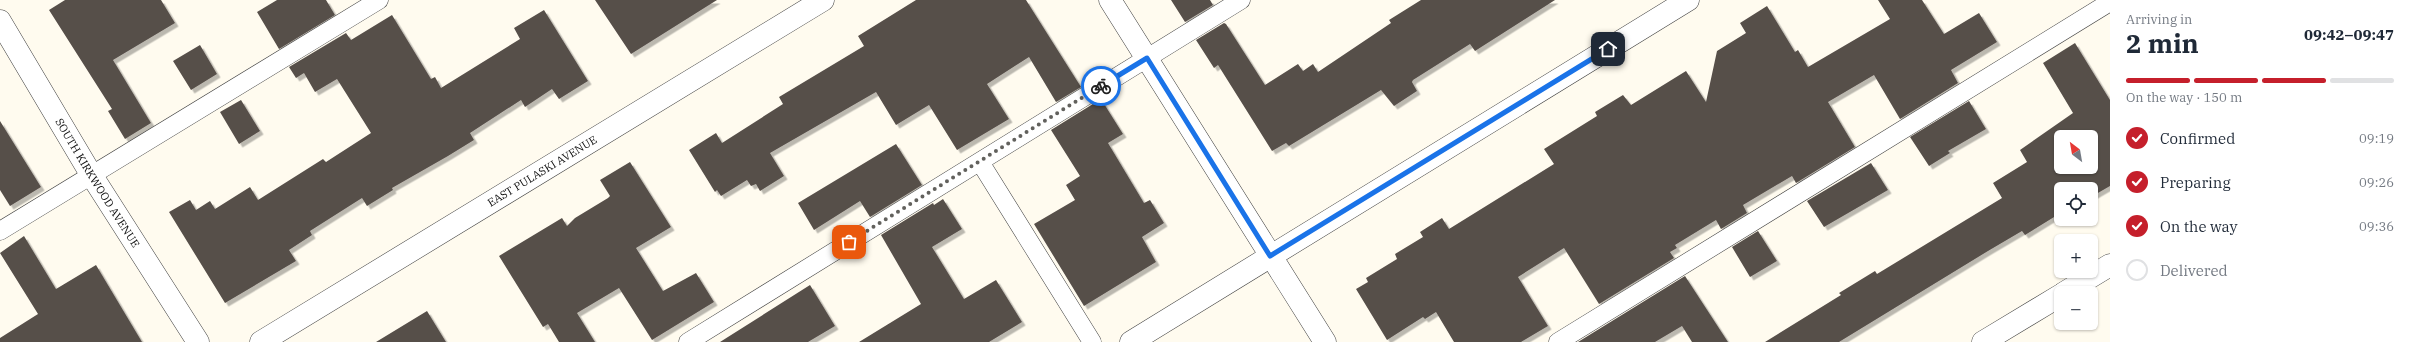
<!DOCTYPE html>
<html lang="en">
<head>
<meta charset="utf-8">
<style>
	body { margin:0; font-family:"IBM Plex Serif",serif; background:#f2f2f3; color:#1f2937; height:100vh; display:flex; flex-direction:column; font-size:15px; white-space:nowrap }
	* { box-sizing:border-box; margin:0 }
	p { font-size:13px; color:#747a83 }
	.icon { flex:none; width:22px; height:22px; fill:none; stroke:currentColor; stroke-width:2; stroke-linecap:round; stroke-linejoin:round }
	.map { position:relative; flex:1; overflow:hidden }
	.drawer { display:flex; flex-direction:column; background:#fff; width:300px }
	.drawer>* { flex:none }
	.needle { width:26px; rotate:329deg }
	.fabs { position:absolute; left:2054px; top:130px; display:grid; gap:8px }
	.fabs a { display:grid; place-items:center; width:44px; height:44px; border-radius:6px; background:#fff; box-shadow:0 1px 3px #0004; font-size:20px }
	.pin { position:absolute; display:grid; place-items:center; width:34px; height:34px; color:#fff; margin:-17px; border-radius:8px; box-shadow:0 2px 6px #0006 }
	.courier { position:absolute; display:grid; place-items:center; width:40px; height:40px; margin:-20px; border:3px solid #1a73e8; border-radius:50%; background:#fff; color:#222; box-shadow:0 1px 5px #0007 }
	.head em { font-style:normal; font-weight:700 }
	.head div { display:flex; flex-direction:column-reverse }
	.head { display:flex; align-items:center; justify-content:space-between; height:68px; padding:0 16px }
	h1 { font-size:26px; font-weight:700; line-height:30px }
	.bar { display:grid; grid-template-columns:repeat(4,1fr); gap:6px 4px; align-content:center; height:48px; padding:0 16px }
	.bar i { height:5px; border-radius:3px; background:#e0e1e3 }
	.bar .current { background:#c51f2b }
	.bar p { grid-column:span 4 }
	ol { padding:0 16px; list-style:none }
	li { display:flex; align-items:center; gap:12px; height:44px }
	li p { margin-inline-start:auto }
	li .icon { padding:4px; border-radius:50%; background:#c51f2b; color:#fff; stroke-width:4 }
	li:last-child { color:#747a83 }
	li i { width:22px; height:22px; border:2px solid #e0e1e3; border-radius:50% }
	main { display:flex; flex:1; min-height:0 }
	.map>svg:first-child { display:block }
	.building { fill:#574f4a; fill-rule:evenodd; filter:url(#shadow) }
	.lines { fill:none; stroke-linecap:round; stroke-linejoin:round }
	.service-casing { stroke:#414141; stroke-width:19 }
	.minor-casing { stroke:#414141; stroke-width:23 }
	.service { stroke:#fff; stroke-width:18 }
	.minor { stroke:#fff; stroke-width:22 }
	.done { stroke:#62615d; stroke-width:4; stroke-dasharray:0 7.2 }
	.route { stroke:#1a73e8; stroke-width:5 }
	.labels { text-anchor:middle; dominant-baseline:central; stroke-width:4; stroke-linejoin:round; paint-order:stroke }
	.street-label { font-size:11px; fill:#0e0e0e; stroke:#fff }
</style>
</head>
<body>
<main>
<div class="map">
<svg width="2110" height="342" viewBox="0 0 2110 342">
	<defs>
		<filter id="shadow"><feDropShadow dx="3.5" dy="3.5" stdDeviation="0" flood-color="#0004"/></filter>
	</defs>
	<rect width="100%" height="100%" fill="#fffbef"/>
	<!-- building -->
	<path class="building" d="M65 0H161L175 23 113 60 151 123 125 139 108 111 112 109 49 10Z
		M277 0H326L335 15 279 49 257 12Z
		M595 0H717L631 54Z
		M916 0H1026L1081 87 1056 102 1029 57 987 84 1009 119 957 150 929 105 896 125 876 92 770 153 784 176 760 191 756 184 751 186 747 180 721 196 717 190 715 192 689 150 716 133 722 143 783 104 779 97 864 46 858 36Z
		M1171 0H1210L1213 5 1185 22Z
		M1421 0H1555L1475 51 1470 44 1413 80 1412 82 1417 91 1394 106 1381 90 1289 146 1286 143 1272 151 1218 65 1214 68 1196 40 1224 23 1226 24 1265 85 1298 64 1303 71 1313 64 1318 72 1391 23 1389 20Z
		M1878 0H1922L1944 34 1979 13 1997 42 1951 70 1958 83 1900 119 1874 75 1828 102 1855 147 1796 183 1792 176 1743 205 1747 213 1721 229 1716 220 1675 245 1677 248 1670 252 1674 258 1599 304 1564 248 1518 277 1548 326 1521 342H1454L1436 312 1425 319 1423 317 1387 340 1356 289 1368 282 1366 278 1397 259 1395 254 1423 237 1420 232 1442 218 1449 229 1554 164 1544 149 1597 116 1595 112 1623 95 1631 105 1686 71 1706 102 1717 51 1746 33 1740 23 1767 6 1795 52 1798 50 1808 67 1890 19Z
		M544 10 588 81 559 99 552 89 525 107 521 100 470 133 474 140 448 156 392 188 393 190 367 206 362 198 310 231 312 235 289 250 296 261 225 303 169 212 190 200 196 210 210 201 215 209 250 187 258 200 323 159 326 162 371 133 337 79 315 92 304 73 296 78 289 67 346 33 351 40 392 15 431 79 435 77 441 88 520 39 514 28Z
		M2075 43 2110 100V186L2091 197V189H2061V216L2059 214 2025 235 2022 231 1988 251 1839 342H1765L1841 295 1839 293 1875 271 1877 274 2002 198 1993 183 2027 162 2020 150 2073 113 2043 63ZM2061 137H2091V167H2061Z
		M200 45 217 74 191 90 173 61Z
		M1101 99 1123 134 1108 143 1144 203 1150 200 1164 223 1142 237 1156 262 1084 306 1034 224 1075 200 1066 185 1080 176 1051 130Z
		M241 100 260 131 239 144 220 112Z
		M1969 101 1986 129 1948 151 1950 153 1929 166 1910 137Z
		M0 121 41 187 10 206 0 190Z
		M896 144 922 185 870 217 860 201 814 230 798 203Z
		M630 162 671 227 636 248 663 291 696 273 714 302 652 340 619 288 577 313 595 342H559L548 324 543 327 499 256 562 218 567 226 575 218 608 198 610 196 600 180Z
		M1871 163 1888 190 1824 227 1807 201Z
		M943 199 962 229 932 247 964 299 996 280 1022 322 989 342H859L921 304 881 235 933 203 934 205Z
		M1758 231 1777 261 1750 277 1732 247Z
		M24 236 56 289 96 265 142 342H0V338L38 314 0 253Z
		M1685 276 1728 342H1692L1682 326 1655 342H1578Z
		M810 285 835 326 808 342H720Z
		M427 311 446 342H376Z"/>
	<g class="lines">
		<!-- service casing -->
		<g class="service-casing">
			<path id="service" d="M980 162 1092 342
				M0 231 379 0
				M688 342 1241 0
				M1558 342 2110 2"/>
		</g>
		<!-- minor casing -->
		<g class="minor-casing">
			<g id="minor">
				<path d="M1110 0 1325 342"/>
				<path id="s1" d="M0 21 92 176 198 342"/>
				<path d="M2064 293 2110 265"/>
				<path id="s2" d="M261 342 823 0"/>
				<path d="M1131 342 1688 0"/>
				<path d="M1983 342 2061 295"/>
			</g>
		</g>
		<!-- service -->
		<use href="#service" class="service"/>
		<!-- minor -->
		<use href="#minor" class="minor"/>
	</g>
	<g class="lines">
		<!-- done -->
		<path class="done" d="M849 242 1101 86"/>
		<!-- route -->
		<path class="route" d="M1101 86 1147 58 1270 256 1608 49"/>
	</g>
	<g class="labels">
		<!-- street labels -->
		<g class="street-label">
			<text stroke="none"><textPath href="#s2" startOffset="329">EAST PULASKI AVENUE</textPath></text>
			<text stroke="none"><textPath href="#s1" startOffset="189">SOUTH KIRKWOOD AVENUE</textPath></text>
		</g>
	</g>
</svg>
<div class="fabs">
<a><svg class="needle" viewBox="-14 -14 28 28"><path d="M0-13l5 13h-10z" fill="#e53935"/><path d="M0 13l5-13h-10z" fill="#747a83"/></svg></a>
<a><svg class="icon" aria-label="locate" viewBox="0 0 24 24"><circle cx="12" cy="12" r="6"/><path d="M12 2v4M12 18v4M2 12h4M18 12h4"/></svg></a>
<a>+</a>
<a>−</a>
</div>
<div class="pin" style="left:849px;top:242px;background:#ea580c"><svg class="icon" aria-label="bag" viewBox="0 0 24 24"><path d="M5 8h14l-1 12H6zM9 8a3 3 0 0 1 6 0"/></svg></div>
<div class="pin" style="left:1608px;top:49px;background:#1f2937"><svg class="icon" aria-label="home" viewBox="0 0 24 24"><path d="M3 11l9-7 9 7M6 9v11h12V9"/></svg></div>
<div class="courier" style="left:1101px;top:86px"><svg class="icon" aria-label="bike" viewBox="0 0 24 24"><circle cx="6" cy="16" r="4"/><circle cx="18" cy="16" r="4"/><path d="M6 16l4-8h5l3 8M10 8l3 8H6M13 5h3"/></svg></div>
</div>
<section class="drawer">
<div class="head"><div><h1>2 min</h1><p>Arriving in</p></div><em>09:42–09:47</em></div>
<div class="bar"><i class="current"></i><i class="current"></i><i class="current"></i><i></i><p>On the way · 150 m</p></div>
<ol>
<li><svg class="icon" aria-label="check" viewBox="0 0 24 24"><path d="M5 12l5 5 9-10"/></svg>Confirmed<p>09:19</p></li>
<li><svg class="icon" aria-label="check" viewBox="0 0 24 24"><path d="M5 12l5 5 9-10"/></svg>Preparing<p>09:26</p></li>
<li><svg class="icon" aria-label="check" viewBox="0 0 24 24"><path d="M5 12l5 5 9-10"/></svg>On the way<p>09:36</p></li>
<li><i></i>Delivered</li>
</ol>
</section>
</main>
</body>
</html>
